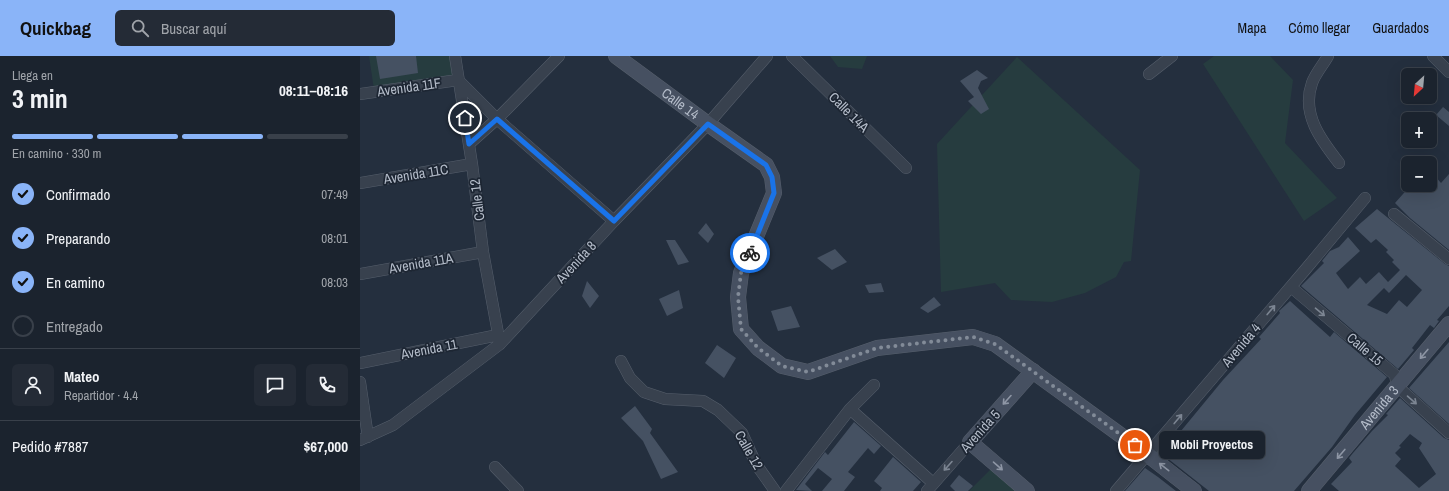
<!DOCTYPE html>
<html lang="es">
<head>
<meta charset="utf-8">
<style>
	body { margin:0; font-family:"Archivo Narrow",sans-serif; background:#242b36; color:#f1f3f6; height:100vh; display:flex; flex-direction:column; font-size:15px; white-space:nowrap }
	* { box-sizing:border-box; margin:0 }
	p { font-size:13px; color:#a0a4aa }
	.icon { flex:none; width:22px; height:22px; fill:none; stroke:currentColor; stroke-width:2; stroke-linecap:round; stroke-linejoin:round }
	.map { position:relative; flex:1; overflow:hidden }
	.sheet { display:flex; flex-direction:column; background:#1b232e; width:360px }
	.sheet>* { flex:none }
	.needle { width:26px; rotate:206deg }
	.buttons { position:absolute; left:1041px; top:12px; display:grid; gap:8px }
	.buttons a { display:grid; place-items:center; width:36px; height:36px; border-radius:6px; background:#1b232e; box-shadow:0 4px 16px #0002,0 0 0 1px #39404a; font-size:20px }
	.pin { position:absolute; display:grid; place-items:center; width:34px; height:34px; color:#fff; margin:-17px; border:2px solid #fff; border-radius:50%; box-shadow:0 1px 4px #0007 }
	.courier { position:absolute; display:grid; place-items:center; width:40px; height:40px; margin:-20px; border:3px solid #1a73e8; border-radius:50%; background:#fff; color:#222; box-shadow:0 1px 5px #0007 }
	.bubble { position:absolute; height:28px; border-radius:6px; background:#1b232e; box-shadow:0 4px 16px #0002,0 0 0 1px #39404a; font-size:13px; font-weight:700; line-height:28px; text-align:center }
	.overview em { font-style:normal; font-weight:700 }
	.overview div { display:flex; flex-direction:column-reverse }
	.overview { display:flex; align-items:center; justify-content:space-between; height:68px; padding:0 12px }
	h1 { font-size:26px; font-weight:700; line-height:30px }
	.bar { display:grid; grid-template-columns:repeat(4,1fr); gap:6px 4px; align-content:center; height:48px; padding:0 12px }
	.bar i { height:5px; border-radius:3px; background:#39404a }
	.bar .on { background:#8ab4f8 }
	.bar p { grid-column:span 4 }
	.line { display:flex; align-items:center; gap:10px; padding:0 12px; border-top:1px solid #39404a }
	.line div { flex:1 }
	.round { display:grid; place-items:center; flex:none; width:42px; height:42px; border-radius:6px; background:#242b36 }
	ol { padding:0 12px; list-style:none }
	li { display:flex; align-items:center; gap:12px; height:44px }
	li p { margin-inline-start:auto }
	li .icon { padding:4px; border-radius:50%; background:#8ab4f8; color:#111; stroke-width:4 }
	li:last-child { color:#a0a4aa }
	li i { width:22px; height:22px; border:2px solid #39404a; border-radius:50% }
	header { display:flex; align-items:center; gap:24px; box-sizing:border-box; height:56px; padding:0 20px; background:#8ab4f8; color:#111 }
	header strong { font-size:19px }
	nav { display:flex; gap:22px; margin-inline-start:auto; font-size:14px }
	.search { width:280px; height:36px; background:#242b36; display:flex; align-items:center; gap:10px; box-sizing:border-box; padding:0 14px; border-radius:6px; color:#a0a4aa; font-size:15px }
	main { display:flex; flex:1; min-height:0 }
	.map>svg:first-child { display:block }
	.green { fill:#263c3f }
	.building { fill:#455162; fill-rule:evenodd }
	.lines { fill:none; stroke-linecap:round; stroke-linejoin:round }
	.street-casing { stroke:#565f6c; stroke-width:12 }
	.secondary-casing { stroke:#565f6c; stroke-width:16 }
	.street { stroke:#38414e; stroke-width:11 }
	.secondary { stroke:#465061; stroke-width:15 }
	.oneway { stroke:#7c8592 }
	.oneway2 { stroke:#8e96a5 }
	.done { stroke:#828b98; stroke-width:4; stroke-dasharray:0 7.2 }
	.route { stroke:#1a73e8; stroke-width:5 }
	.labels { text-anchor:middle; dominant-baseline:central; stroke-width:3.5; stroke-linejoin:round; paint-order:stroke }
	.street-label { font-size:14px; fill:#b4bcc9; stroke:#1d2633 }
</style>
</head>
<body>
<header>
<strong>Quickbag</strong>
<div class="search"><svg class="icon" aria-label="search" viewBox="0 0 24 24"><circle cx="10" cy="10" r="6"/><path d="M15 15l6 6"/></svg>Buscar aquí</div>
<nav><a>Mapa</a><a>Cómo llegar</a><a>Guardados</a></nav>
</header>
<main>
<section class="sheet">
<div class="overview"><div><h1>3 min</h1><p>Llega en</p></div><em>08:11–08:16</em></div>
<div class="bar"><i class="on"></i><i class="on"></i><i class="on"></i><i></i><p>En camino · 330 m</p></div>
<ol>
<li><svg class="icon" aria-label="check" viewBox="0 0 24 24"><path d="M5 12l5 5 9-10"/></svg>Confirmado<p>07:49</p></li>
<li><svg class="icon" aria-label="check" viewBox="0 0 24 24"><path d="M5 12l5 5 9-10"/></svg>Preparando<p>08:01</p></li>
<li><svg class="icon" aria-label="check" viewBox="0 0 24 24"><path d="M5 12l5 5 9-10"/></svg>En camino<p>08:03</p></li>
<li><i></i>Entregado</li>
</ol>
<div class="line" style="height:72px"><a class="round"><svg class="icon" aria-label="person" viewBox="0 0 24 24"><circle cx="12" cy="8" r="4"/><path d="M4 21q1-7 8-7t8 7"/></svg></a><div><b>Mateo</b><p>Repartidor · 4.4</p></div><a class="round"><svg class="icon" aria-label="chat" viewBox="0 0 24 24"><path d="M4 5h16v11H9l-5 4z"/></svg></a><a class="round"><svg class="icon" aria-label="phone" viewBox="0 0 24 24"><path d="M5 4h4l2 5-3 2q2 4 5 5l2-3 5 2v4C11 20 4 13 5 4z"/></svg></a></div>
<div class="line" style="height:52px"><div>Pedido #7887</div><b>$67,000</b></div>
</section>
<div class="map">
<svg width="1089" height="435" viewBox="0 0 1089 435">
	<rect width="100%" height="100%" fill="#242f3e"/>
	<!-- green -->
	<path class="green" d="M9 0H91L95 21 14 34Z
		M470 0H507L502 13 478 11Z
		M854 0H910L933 24 925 87 977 142 944 165 843 8Z
		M657 1 780 114 771 205 764 206 756 221 725 237 692 246 651 244 635 227 581 236 577 88Z
		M631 413 656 435H609Z"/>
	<!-- building -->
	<path class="building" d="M16 0H56L58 17 20 23Z
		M617 14 628 22 621 25 618 32 629 53 621 58 608 45 614 41 600 25Z
		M1083 51 1089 56V70L1076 59Z
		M1070 114 1081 127 1089 118V194L1050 162 1035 147 1051 129H1070Z
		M1017 153 1085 208 1089 210V250L1077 264 1079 265 1074 272 1070 269 1056 287 1052 292 1054 294 1038 313 941 230 964 207 962 205 970 195 979 191 988 181 1000 195 976 217 988 233 1000 221 1006 228 1019 216 1028 226 1040 214 1032 206 1034 204 1026 196 1028 194 1016 183 1011 187 995 172ZM1046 219 1062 234 1047 251 1039 244 1027 258 1007 249 1024 232 1029 237Z
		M346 167 354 178 348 187 338 177Z
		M306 184H315L329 206 318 209Z
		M475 193 487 206 472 214 457 202Z
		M227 225 239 240 230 252 222 240Z
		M521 227 524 236 509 237 505 229Z
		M319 234 323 252 307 260 299 243Z
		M574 241 581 249 568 257 560 252Z
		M930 245 970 281 974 276 1027 321 995 359 972 391 934 435H849L802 398 863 324 901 283 899 281 920 257 919 255Z
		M431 250 440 271 418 275 411 255Z
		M1089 286V368L1049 332Z
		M357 289 376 302 364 322 345 307Z
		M1040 342 1084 382 1089 384V435H979L971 428 992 406 989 402 993 397 1012 375 1028 359 1026 358ZM1050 378 1062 387 1059 392 1076 418 1059 432 1035 410 1041 403 1035 397 1041 391 1039 390Z
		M275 350 292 373 290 377 318 416 301 423 283 385 261 362Z
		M494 366 521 390 514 398 508 392 488 416 495 421 484 435H462L472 423 458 412 445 428 452 435 436 434 465 396 468 399Z
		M533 401 561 426 553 435H520L522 432 514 425Z
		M785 412 798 421 816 435H765Z
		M599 419 613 430 608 435H595L590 430Z"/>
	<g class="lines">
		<!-- street casing -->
		<g class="street-casing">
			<path id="street" d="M95 0 112 108 123 196 140 288
				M432 0 546 112
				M968 0C963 9 955 18 952 27 941 58 961 84 979 107
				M1073 0 1089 16
				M789 18 812 0
				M0 38 98 24 137 63 254 165
				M109 88 137 63 199 0
				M0 127 112 108
				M1034 158 1089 203
				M0 218 123 196
				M931 231 1035 319 1037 330 1089 377
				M261 305 270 322 284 336 305 343 343 345 358 354 382 377 396 408 415 435
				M0 307 138 279
				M0 326 8 381
				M490 353 573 427
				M0 384 33 369 140 288 254 165 348 68 407 0
				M135 411 158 435
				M426 435 490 353 514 329
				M567 435 610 386
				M756 435 945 214 1005 142"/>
		</g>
		<!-- secondary casing -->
		<g class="secondary-casing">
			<g id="secondary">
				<path id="s1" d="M256 0 348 68 406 109 412 121 414 137 381 217 378 241 381 273 398 292 422 310 448 316 517 292 613 281 635 288 788 399 834 435"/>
				<path d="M667 435 610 386 673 315"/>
				<path id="s2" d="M949 435 1089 268"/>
			</g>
		</g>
		<!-- street -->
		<use href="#street" class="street"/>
		<!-- secondary -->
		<use href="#secondary" class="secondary"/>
	</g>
	<!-- one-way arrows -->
	<defs><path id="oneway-shaft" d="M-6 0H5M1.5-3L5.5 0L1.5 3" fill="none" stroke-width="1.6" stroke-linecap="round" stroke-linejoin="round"/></defs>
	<g class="oneway">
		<use href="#oneway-shaft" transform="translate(911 254) rotate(-50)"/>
		<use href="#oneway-shaft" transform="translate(960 256) rotate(40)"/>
		<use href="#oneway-shaft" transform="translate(1052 344) rotate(41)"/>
		<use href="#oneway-shaft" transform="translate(818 363) rotate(-50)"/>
		<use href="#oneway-shaft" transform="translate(588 410) rotate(132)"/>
	</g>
	<g class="oneway2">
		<use href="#oneway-shaft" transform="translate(1064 298) rotate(130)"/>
		<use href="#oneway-shaft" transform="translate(647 344) rotate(132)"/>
		<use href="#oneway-shaft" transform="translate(981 398) rotate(130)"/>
		<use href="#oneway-shaft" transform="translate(638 410) rotate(41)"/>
		<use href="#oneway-shaft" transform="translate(804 411) rotate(-142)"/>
	</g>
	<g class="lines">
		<!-- done -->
		<path class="done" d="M390 197 381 217 378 241 381 273 398 292 422 310 448 316 517 292 613 281 635 288 775 389"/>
		<!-- route -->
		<path class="route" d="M105 62 109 88 137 63 254 165 348 68 406 109 412 121 414 137 390 197"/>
	</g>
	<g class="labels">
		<!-- street labels -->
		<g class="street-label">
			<text transform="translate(49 31) rotate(-8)">Avenida 11F</text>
			<text stroke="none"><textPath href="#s1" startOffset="80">Calle 14</textPath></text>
			<text transform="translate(489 56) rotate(45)">Calle 14A</text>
			<text transform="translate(56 118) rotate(-9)">Avenida 11C</text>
			<text transform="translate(117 144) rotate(-97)">Calle 12</text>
			<text transform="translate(216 206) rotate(-47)">Avenida 8</text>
			<text transform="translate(61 207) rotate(-10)">Avenida 11A</text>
			<text transform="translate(881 289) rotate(-50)">Avenida 4</text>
			<text transform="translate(69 293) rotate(-11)">Avenida 11</text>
			<text transform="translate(1005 293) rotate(40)">Calle 15</text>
			<text stroke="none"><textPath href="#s2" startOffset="109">Avenida 3</textPath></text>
			<text transform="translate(620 375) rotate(-48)">Avenida 5</text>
			<text transform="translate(389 394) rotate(60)">Calle 12</text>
		</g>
	</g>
</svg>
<div class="buttons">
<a><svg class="needle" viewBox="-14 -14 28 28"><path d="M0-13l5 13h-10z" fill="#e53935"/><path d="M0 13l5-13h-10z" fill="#a0a4aa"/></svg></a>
<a>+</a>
<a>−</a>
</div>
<div class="pin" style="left:775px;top:389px;background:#ea580c"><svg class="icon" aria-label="bag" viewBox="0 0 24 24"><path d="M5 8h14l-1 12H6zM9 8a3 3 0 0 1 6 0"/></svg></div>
<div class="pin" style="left:105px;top:62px;background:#1f2937"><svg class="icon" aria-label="home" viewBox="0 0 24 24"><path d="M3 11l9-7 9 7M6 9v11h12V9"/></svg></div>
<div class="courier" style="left:390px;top:197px"><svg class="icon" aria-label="bike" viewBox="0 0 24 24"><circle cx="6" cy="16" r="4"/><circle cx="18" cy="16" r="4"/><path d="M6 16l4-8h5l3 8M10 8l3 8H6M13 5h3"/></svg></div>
<div class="bubble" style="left:799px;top:375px;width:106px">Mobli Proyectos</div>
</div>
</main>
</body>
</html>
